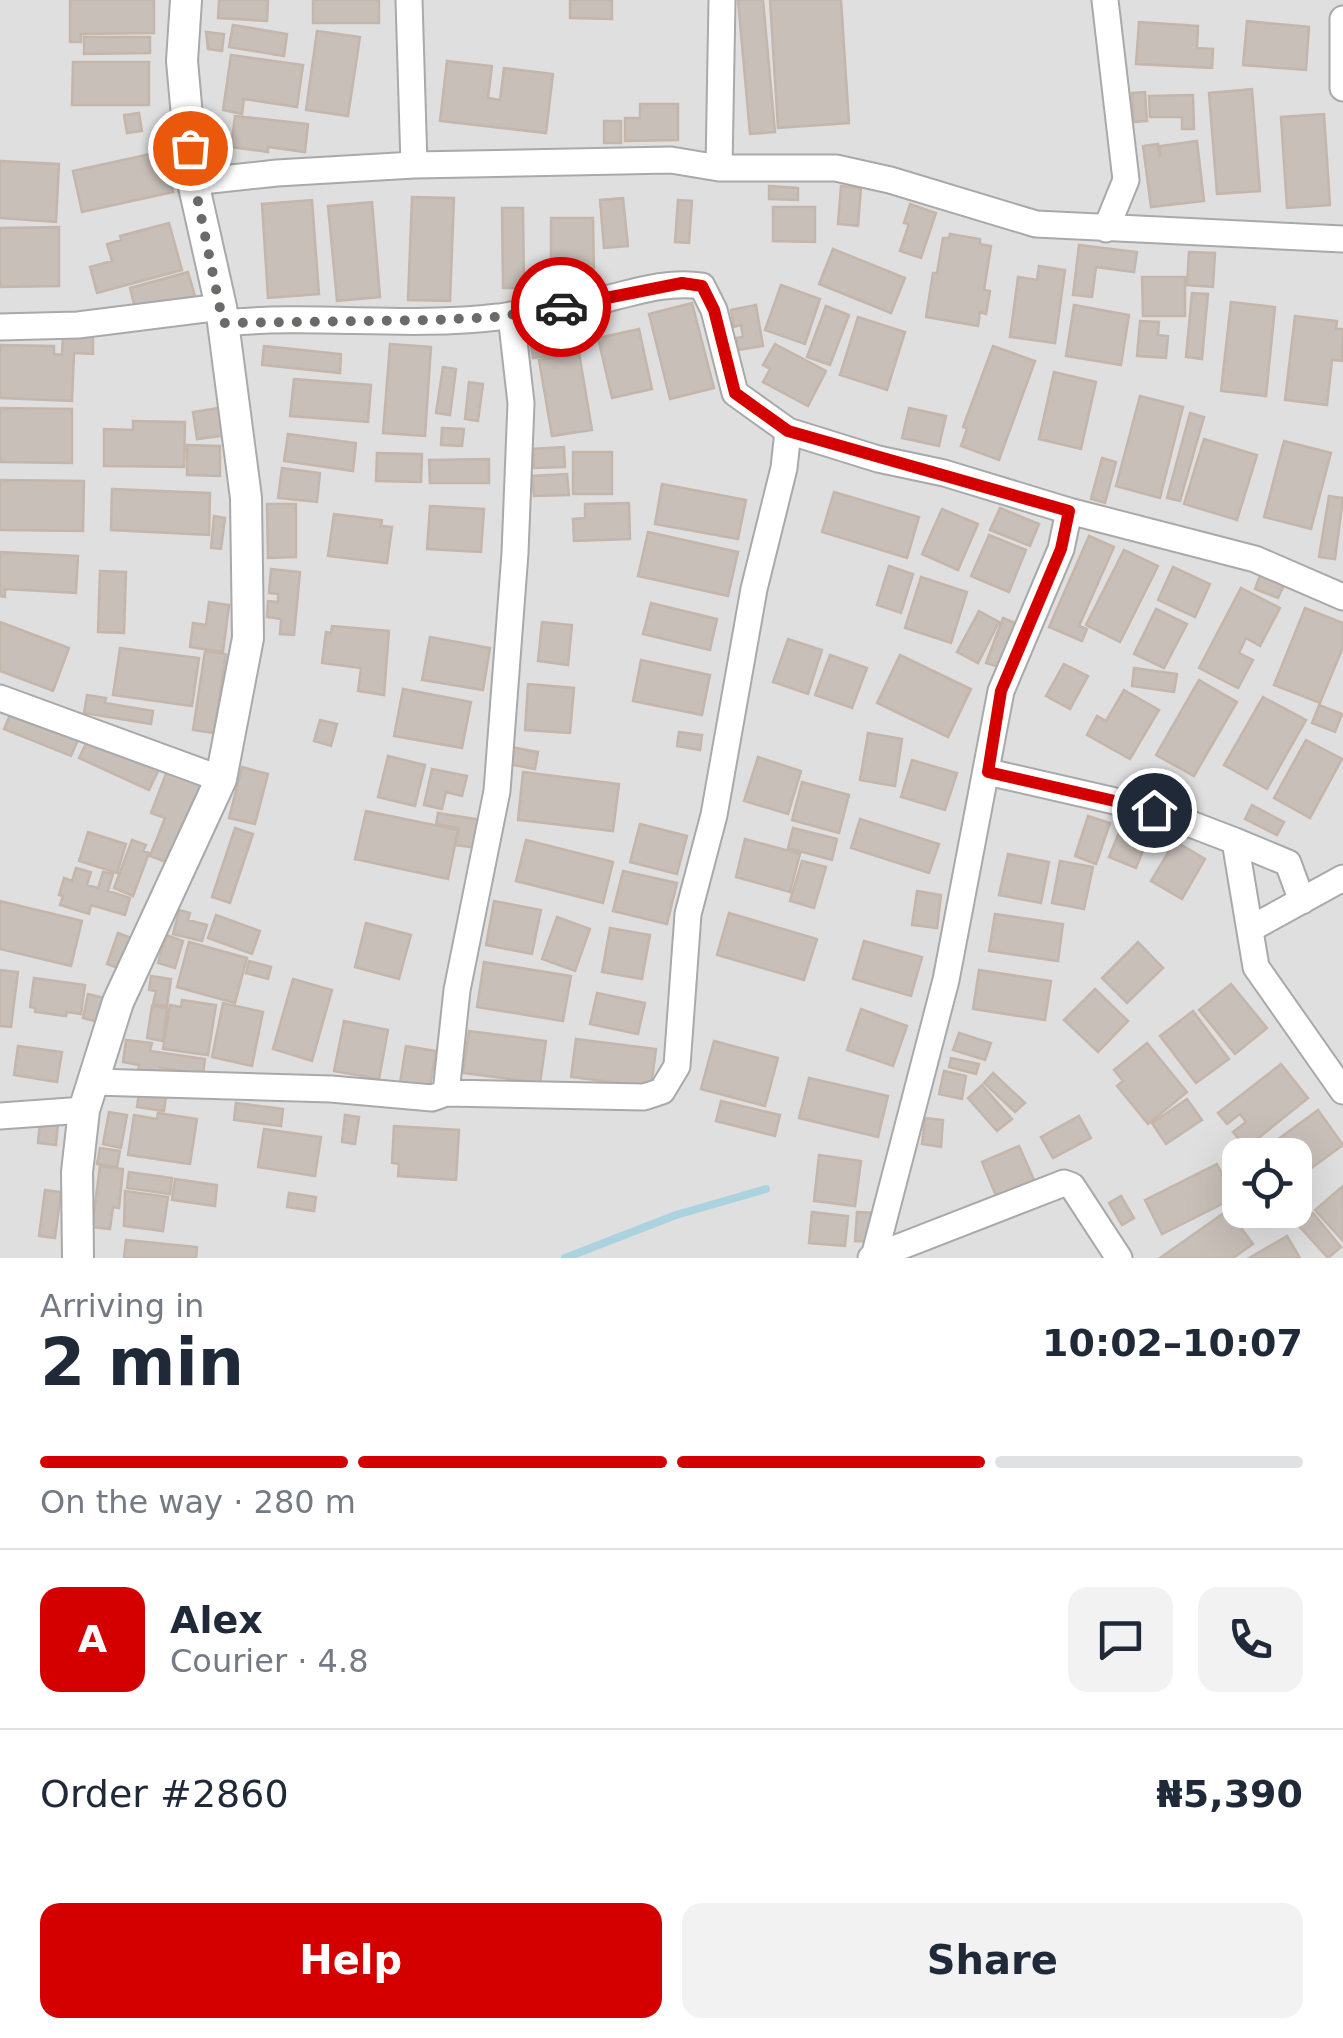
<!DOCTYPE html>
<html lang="en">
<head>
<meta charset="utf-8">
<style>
	body { margin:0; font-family:"DejaVu Sans",sans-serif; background:#f2f2f3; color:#1f2937; height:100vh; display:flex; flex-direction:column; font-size:38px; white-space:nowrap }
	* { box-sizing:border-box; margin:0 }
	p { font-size:32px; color:#747a83 }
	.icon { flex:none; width:55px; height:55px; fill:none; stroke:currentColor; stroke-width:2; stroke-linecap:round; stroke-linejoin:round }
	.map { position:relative; height:1258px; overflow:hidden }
	.sheet { display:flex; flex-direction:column; background:#fff; flex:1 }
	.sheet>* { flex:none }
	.tools { position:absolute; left:1222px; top:1138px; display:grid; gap:20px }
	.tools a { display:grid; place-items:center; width:90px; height:90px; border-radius:20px; background:#fff; box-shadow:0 10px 40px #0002; font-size:50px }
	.pin { position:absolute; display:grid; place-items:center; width:85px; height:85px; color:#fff; margin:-42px; border:5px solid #fff; border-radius:50%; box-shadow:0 2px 10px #0007 }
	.courier { position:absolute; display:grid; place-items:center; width:100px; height:100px; margin:-50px; border:8px solid #d40000; border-radius:50%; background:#fff; color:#222; box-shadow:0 2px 12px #0007 }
	.summary em { font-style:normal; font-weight:700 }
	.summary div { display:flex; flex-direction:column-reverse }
	.summary { display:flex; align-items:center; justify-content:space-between; height:170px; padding:0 40px }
	h1 { font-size:65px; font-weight:700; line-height:75px }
	.bar { display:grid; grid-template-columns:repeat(4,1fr); gap:15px 10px; align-content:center; height:120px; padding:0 40px }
	.bar i { height:12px; border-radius:8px; background:#e0e1e3 }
	.bar .current { background:#d40000 }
	.bar p { grid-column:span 4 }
	.line { display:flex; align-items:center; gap:25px; padding:0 40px; border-top:2px solid #e0e1e3 }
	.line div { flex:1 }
	.round { display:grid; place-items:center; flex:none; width:105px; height:105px; border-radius:20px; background:#f2f2f3 }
	.primary-button { display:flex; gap:20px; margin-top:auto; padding:20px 40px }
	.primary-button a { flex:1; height:115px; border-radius:20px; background:#d40000; color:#fff; font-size:40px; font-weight:700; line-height:115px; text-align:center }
	.primary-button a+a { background:#f2f2f3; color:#1f2937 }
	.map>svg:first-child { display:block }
	.residential { fill:#e0dfdf; fill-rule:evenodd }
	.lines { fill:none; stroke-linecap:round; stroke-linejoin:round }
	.stream { stroke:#aad3df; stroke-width:8 }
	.building { fill:#c7bfb8; stroke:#c4b6ab; stroke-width:2.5 }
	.minor-casing { stroke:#a9a9a9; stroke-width:29 }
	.tertiary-casing { stroke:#a9a9a9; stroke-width:34 }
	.minor { stroke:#fff; stroke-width:25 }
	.tertiary { stroke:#fff; stroke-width:30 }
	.done { stroke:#6b6a68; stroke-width:10; stroke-dasharray:0 18 }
	.route { stroke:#d40000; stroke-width:12 }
</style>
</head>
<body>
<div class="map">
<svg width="1343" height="1258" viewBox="0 0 1343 1258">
	<rect width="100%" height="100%" fill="#f2efe9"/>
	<!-- residential -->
	<path class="residential" d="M0 0H1343V1258H0ZM1240 1155H1295V1210H1240Z"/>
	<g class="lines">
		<!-- stream -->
		<path class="stream" d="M565 1258 676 1215 766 1189"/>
	</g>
	<!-- building -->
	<path class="building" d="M70 0H154V33L81 34V42H70Z
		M219 0H268L267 21 218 18Z
		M313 0H379V23H313Z
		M570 0H612V19L570 18Z
		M738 0H763L775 132 750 134Z
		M770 0H841L849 123 778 128Z
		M1247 21 1309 27 1306 70 1243 65Z
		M1139 22 1198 26 1197 48 1213 49 1212 68 1136 64Z
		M233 25 287 34 284 56 229 47Z
		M317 31 360 37 348 116 306 110Z
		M206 32 224 34 222 51 208 49Z
		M84 37H150V53L84 54Z
		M231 55 303 65 297 107 244 99 242 114 223 110Z
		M447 61 492 66 488 98 500 100 504 68 553 74 546 133 440 121Z
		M73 62H149V105H72Z
		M1252 89 1260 191 1217 194 1209 93Z
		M1145 92 1147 121 1134 122 1132 93Z
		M1193 95 1194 129H1182V117H1150L1149 96Z
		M640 104H678V140L625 141V118H640Z
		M139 113 142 131 127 133 124 115Z
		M1324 114 1330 205 1287 208 1281 117Z
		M235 116 308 124 305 152 268 147V152L231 147Z
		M604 121H621V143H604Z
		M1197 141 1204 201 1151 207 1143 146 1158 144 1160 157V146Z
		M164 151 173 192 82 212 73 171Z
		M0 161 59 164 56 222 0 218Z
		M769 186 798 188V200L769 199Z
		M841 186 861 188 858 226 838 224Z
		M412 197 454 198 450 301 408 300Z
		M623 198 628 246 604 248 600 200Z
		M312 200 319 294 268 298 262 204Z
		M678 200 692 201 689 243 675 242Z
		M372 202 380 297 337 301 328 206Z
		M910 204 936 213 921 258 900 251 909 224 904 223Z
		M773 207H815V242L773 241Z
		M502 208H523L524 288H503Z
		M551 218H593L594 277H551Z
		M169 223 182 270 97 293 90 267 112 261 107 244 121 240 120 236Z
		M59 227V286L0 287V228Z
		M950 234 980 239V244L991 246 984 290 990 291 986 314 980 312 978 326 926 317 933 273H937L943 238H949Z
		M1079 245 1137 252 1134 272 1096 267 1092 297 1073 295Z
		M833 249 905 278 891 313 819 284Z
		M1189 252 1215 253 1213 287 1187 285Z
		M1039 266 1065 270 1055 343 1010 337 1018 277 1037 280Z
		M188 272 195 296 136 312 130 288Z
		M1142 277H1185V316H1143Z
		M781 285 820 299 805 344 765 330Z
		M1192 293 1208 294 1202 359 1186 357Z
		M1231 302 1275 307 1266 396 1221 391Z
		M692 303 714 388 670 399 649 314Z
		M756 305 763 346 738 350 736 338 743 337 741 325 734 327 731 310Z
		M1074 305 1129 315 1121 365 1066 356Z
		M826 306 849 315 830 365 807 357Z
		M1295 316 1337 321 1336 329H1343L1342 361 1332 360 1327 405 1285 400Z
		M858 317 905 332 887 390 840 375Z
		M1140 321 1159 322 1158 335 1168 336 1166 358 1137 356Z
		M639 329 652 389 612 398 598 338Z
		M63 333H93V354L74 353 72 401 0 398V345L54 346V354L62 355Z
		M553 341 555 355 533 358 531 344Z
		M390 344 431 347 425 436 383 433Z
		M775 344 826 371 808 406 763 382 770 369 763 365Z
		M264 346 341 354 340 373 262 365Z
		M993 346 1035 361 999 460 961 446 967 429 963 427Z
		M579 353 592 430 552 436 539 360Z
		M443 367 456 369 450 415 436 413Z
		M1054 372 1096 382 1081 449 1039 439Z
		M294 379 371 385 368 422 290 416Z
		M469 382 483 384 478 421 465 419Z
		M1140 396 1183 407 1160 498 1116 486Z
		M0 408 72 409V463L0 462Z
		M219 408 222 436 197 439 193 412Z
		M909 408 946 416 939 446 902 438Z
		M1190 413 1204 417 1180 501 1167 498Z
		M133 421 185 422 184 467 104 466V429L133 430Z
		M442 428 464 429 462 446 441 445Z
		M288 434 356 443 353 471 284 461Z
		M1204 439 1257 455 1237 520 1184 504Z
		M1284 441 1331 453 1311 529 1264 517Z
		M187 445 220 446V476L187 475Z
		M564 447 565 467 534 468 533 449Z
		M573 452H612V494H573Z
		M377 453 422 454 421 482 376 481Z
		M1102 458 1116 462 1105 503 1091 499Z
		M489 459V483H430L429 460Z
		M282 468 320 473 317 502 278 498Z
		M567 474 569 495 534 496 532 476Z
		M0 480 84 481 83 531 0 530Z
		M662 484 746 500 738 539 655 524Z
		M112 489 210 493 209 535 111 530Z
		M834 492 919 517 907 558 822 532Z
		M1329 496 1343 498 1335 559 1319 557Z
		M629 503 630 539 574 541 573 519 585 518V504Z
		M267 504H296V557L268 558Z
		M430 506 484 509 481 552 427 549Z
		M1000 508 1039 524 1030 546 990 530Z
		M942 509 978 524 958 570 922 554Z
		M334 514 382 520 381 526 392 527 387 563 328 556Z
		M214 516 225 518 221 549 211 548Z
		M648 532 738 552 728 596 638 576Z
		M989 535 1026 550 1009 592 971 576Z
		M1089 536 1114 547 1079 626 1087 629 1082 641 1049 627Z
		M1124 550 1158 566 1120 642 1086 625Z
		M0 552 78 556 76 593 5 589V597L0 596Z
		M889 566 913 574 901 613 877 605Z
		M1173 567 1210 584 1195 617 1158 600Z
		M271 569 300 572 294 635 280 634 281 619 267 617 268 601 278 602V594L269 593Z
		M100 571 126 572 124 633 98 632Z
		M1261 573 1285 583 1278 598 1255 589Z
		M921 577 967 592 951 643 905 628Z
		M1241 588 1280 608 1260 646 1246 638 1239 653 1253 660 1238 688 1199 668Z
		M209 602 229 605 223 652 190 647 193 623 206 625Z
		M651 603 717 619 710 650 643 634Z
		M1305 608 1343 623V647L1320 703 1274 685Z
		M1156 609 1187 624 1164 668 1134 654Z
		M979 611 999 622 978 663 957 652Z
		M1003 618 1018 624 1002 668 986 663Z
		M0 622 69 648 53 691 0 671Z
		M542 622 572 625 568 665 538 661Z
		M332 626 389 631 384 695 358 691 361 668 322 663 326 632 331 633Z
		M430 637 490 648 483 690 422 680Z
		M788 639 822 650 808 694 773 682Z
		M120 648 199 658 192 706 113 695Z
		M205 651 226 654 214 733 193 730Z
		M830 655 867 668 852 708 815 695Z
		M900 655 971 689 948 737 877 703Z
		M641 660 710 675 702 715 633 701Z
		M1064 664 1088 676 1070 709 1046 696Z
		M1134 668 1177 674 1174 692 1132 686Z
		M1199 680 1237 702 1194 776 1156 755Z
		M528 684 574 688 570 733 525 730Z
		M403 689 471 702 462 748 394 736Z
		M1124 690 1159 710 1130 759 1087 735 1097 716 1106 721Z
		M87 695 106 698 105 703 153 711 151 724 84 713Z
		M1263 697 1306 720 1267 789 1224 765Z
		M1319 705 1342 714 1335 732 1312 723Z
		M13 708 80 735 71 756 4 729Z
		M320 720 337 724 331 746 314 741Z
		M679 732 702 735 700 750 677 746Z
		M868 733 902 739 895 786 860 780Z
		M89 738 159 769 149 790 79 758Z
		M1306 740 1342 759 1310 818 1274 798Z
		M511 747 538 752 535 769 508 764Z
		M388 756 425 765 415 806 378 797Z
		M758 757 801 771 788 814 744 801Z
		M912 760 957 773 945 810 901 797Z
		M169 766 209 782 176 866 150 856 165 818 151 813Z
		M242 767 268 774 255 824 229 818Z
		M432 769 467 776 462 796 446 792 442 809 424 805Z
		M523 772 619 784 613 831 518 820Z
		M802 782 849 795 839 833 792 820Z
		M1252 805 1284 822 1277 835 1245 819Z
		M366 811 458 830 448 879 355 859Z
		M438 813 482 820 478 848 455 845 459 828 436 824Z
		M1088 816 1110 823 1096 864 1075 856Z
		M860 819 939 844 929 873 851 848Z
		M1124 820 1151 831 1136 868 1109 857Z
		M640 824 687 836 677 874 630 862Z
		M235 828 253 834 230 903 212 897Z
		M793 828 837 839 832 860 788 848Z
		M88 832 126 844 117 873 79 861Z
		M745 839 800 854 790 892 736 877Z
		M132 840 146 845 143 851 149 853 133 896 114 888Z
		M526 840 613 862 603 903 516 881Z
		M1175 841 1205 859 1182 899 1151 881Z
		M1008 854 1049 862 1041 903 999 895Z
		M802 861 826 867 814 908 790 901Z
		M1060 861 1093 867 1084 909 1052 903Z
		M76 868 91 872 87 885 98 888 103 872 113 874 108 891 130 898 125 915 91 905 89 914 60 905 63 896 59 895 64 878 72 881Z
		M623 871 677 883 667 924 613 911Z
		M917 891 941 895 937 928 912 925Z
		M0 901 82 921 71 966 0 949Z
		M494 901 541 910 532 954 486 945Z
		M179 910 190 913 188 920 207 925 202 941 173 934Z
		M729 913 817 939 804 980 717 955Z
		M995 914 1063 924 1058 961 989 951Z
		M216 915 260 931 252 954 208 938Z
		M557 917 590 929 575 971 542 959Z
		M366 923 411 935 399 979 355 967Z
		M610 928 650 935 642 979 602 972Z
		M118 933 134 939 123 970 107 964Z
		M166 935 183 941 175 968 158 963Z
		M864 941 922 957 911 996 853 979Z
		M189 942 247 958 235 1003 177 987Z
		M1138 942 1163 968 1127 1003 1102 978Z
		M249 961 271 967 268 979 246 973Z
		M484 962 571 976 563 1021 477 1007Z
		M0 970 18 972 11 1027 0 1026Z
		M979 970 1051 981 1045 1020 973 1009Z
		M151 976 171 979 167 1006 153 1004 156 991 149 990Z
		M34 978 85 985 81 1014 67 1012 66 1016 35 1012V1008L30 1007Z
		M293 979 332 990 312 1061 273 1049Z
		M1231 984 1267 1028 1235 1054 1199 1010Z
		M1095 989 1128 1021 1098 1052 1064 1020Z
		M597 993 645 1003 638 1034 590 1024Z
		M88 994 104 998 98 1022 83 1018Z
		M182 1000 216 1005 208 1055 163 1049 170 1005 181 1007Z
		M223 1003 263 1012 252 1066 212 1057Z
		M152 1006 167 1008 163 1041 147 1038Z
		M861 1009 907 1026 893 1066 847 1050Z
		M1193 1011 1229 1059 1196 1083 1160 1036Z
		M344 1021 388 1030 379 1079 334 1071Z
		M469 1031 546 1041 540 1083 463 1073Z
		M959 1033 991 1043 985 1060 953 1050Z
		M576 1039 656 1049 651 1087 571 1077Z
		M126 1040 152 1043 150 1051 205 1059 203 1074 160 1068 159 1075 138 1072 139 1065 123 1062Z
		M714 1041 778 1058 765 1106 701 1089Z
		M1147 1043 1187 1092 1148 1124 1117 1086 1123 1081 1114 1070Z
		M18 1046 62 1052 57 1082 14 1075Z
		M406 1046 436 1051 429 1093 399 1089Z
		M951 1058 979 1064 976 1074 949 1067Z
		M1281 1064 1308 1098 1246 1148 1233 1132 1246 1122 1240 1114 1227 1124 1218 1113Z
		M944 1071 966 1076 962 1099 939 1094Z
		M993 1073 1025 1103 1015 1112 984 1083Z
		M809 1078 888 1096 878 1137 799 1118Z
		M982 1085 1012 1119 997 1131 968 1098Z
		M139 1093 166 1097 164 1111 137 1107Z
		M1187 1099 1202 1120 1166 1144 1152 1123Z
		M721 1101 780 1115 775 1136 716 1121Z
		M236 1103 283 1109 281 1126 234 1120Z
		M1318 1110 1343 1145 1295 1180V1155H1265L1262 1151Z
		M109 1112 127 1115 121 1148 103 1144Z
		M158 1113 197 1119 190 1164 128 1155 134 1115 157 1119Z
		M345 1115 359 1117 355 1144 342 1142Z
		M1079 1116 1091 1138 1053 1158 1041 1137Z
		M925 1118 943 1120 941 1147 922 1144Z
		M40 1121 58 1123 56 1145 38 1143Z
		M394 1126 459 1130 456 1180 398 1176 399 1164 392 1163Z
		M264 1129 321 1137 315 1176 258 1167Z
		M1019 1146 1035 1182 997 1198 982 1162Z
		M100 1148 120 1151 117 1167 97 1164Z
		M819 1155 861 1161 855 1206 814 1201Z
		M1217 1164 1234 1198 1162 1234 1145 1200Z
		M100 1166 123 1169 119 1208 113 1207 110 1229 92 1227Z
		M129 1172 172 1178 170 1194 127 1188Z
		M175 1179 217 1185 215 1206 172 1200Z
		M1343 1186V1241L1315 1210Z
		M45 1190 61 1192 55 1238 39 1236Z
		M125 1191 168 1197 163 1231 124 1226Z
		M289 1193 316 1197 314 1211 287 1207Z
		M1121 1196 1134 1218 1122 1225 1109 1203Z
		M1228 1210 1253 1244 1233 1258H1160Z
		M812 1212 848 1216 845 1246 809 1243Z
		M857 1212 877 1213 875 1242 855 1241Z
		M1313 1213 1341 1247 1328 1258 1298 1225Z
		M1287 1236 1300 1258H1249Z
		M126 1240 197 1247 196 1258H124Z"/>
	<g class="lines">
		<!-- minor casing -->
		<g class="minor-casing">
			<path id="minor" d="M409 0 414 165
				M1105 0 1126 180 1106 229
				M1343 19V88
				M719 168 722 0
				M193 182 277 173 414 165 671 160 719 168H836L890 180 1036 224 1343 239
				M223 323C314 314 407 328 498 317 528 313 559 309 589 303 627 295 663 280 702 286L714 310 735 393 788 431 878 459 944 473 1069 511 1255 559 1343 597
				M0 327 78 325 221 307
				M0 698 221 779
				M988 772 1154 810 1235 841 1256 967 1343 1091
				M1235 841 1288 863 1302 901
				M1250 929 1343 878
				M94 1082 331 1089 432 1098 446 1093 644 1097 662 1091 677 1066 688 914 714 815 754 589 784 468 788 431
				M446 1093 457 990 497 791 515 553 521 403 511 315
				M0 1116 84 1110
				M874 1257 946 980 1001 691 1061 549 1069 511
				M871 1258 1064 1183 1072 1186 1119 1258"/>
		</g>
		<!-- tertiary casing -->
		<g class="tertiary-casing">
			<path id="tertiary" d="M78 1258 77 1172 84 1110 118 1002 221 779 248 638 246 498 221 307 193 182 182 61 186 0"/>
		</g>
		<!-- minor -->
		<use href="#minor" class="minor"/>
		<!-- tertiary -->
		<use href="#tertiary" class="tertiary"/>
	</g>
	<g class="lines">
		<!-- done -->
		<path class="done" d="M190 148 194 182 223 323 433 320 496 317 561 307"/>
		<!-- route -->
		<path class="route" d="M561 307 682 283 702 286 714 310 735 393 788 431 1069 511 1061 549 1001 691 988 772 1154 810"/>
	</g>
</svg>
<div class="tools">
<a><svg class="icon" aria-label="locate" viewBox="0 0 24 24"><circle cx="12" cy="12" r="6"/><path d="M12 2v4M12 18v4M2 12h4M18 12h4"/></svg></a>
</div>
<div class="pin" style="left:190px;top:148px;background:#ea580c"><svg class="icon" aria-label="bag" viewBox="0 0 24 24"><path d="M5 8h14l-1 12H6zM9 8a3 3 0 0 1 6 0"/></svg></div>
<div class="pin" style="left:1154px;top:810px;background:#1f2937"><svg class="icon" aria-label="home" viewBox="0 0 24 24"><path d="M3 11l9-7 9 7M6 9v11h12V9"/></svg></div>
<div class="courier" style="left:561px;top:307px"><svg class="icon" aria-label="car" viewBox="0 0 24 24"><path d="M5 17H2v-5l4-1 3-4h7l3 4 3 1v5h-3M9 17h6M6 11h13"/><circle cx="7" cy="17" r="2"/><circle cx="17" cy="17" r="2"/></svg></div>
</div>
<section class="sheet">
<div class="summary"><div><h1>2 min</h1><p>Arriving in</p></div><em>10:02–10:07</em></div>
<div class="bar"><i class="current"></i><i class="current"></i><i class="current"></i><i></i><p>On the way · 280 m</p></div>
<div class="line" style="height:180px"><b class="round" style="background:#d40000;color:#fff">A</b><div><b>Alex</b><p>Courier · 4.8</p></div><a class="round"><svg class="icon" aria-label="chat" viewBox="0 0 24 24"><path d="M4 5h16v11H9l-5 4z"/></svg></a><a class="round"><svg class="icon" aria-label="phone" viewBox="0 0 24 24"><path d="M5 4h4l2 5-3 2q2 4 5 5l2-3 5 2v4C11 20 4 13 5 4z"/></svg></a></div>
<div class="line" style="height:130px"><div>Order #2860</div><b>₦5,390</b></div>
<div class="primary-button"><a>Help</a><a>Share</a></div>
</section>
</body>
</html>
